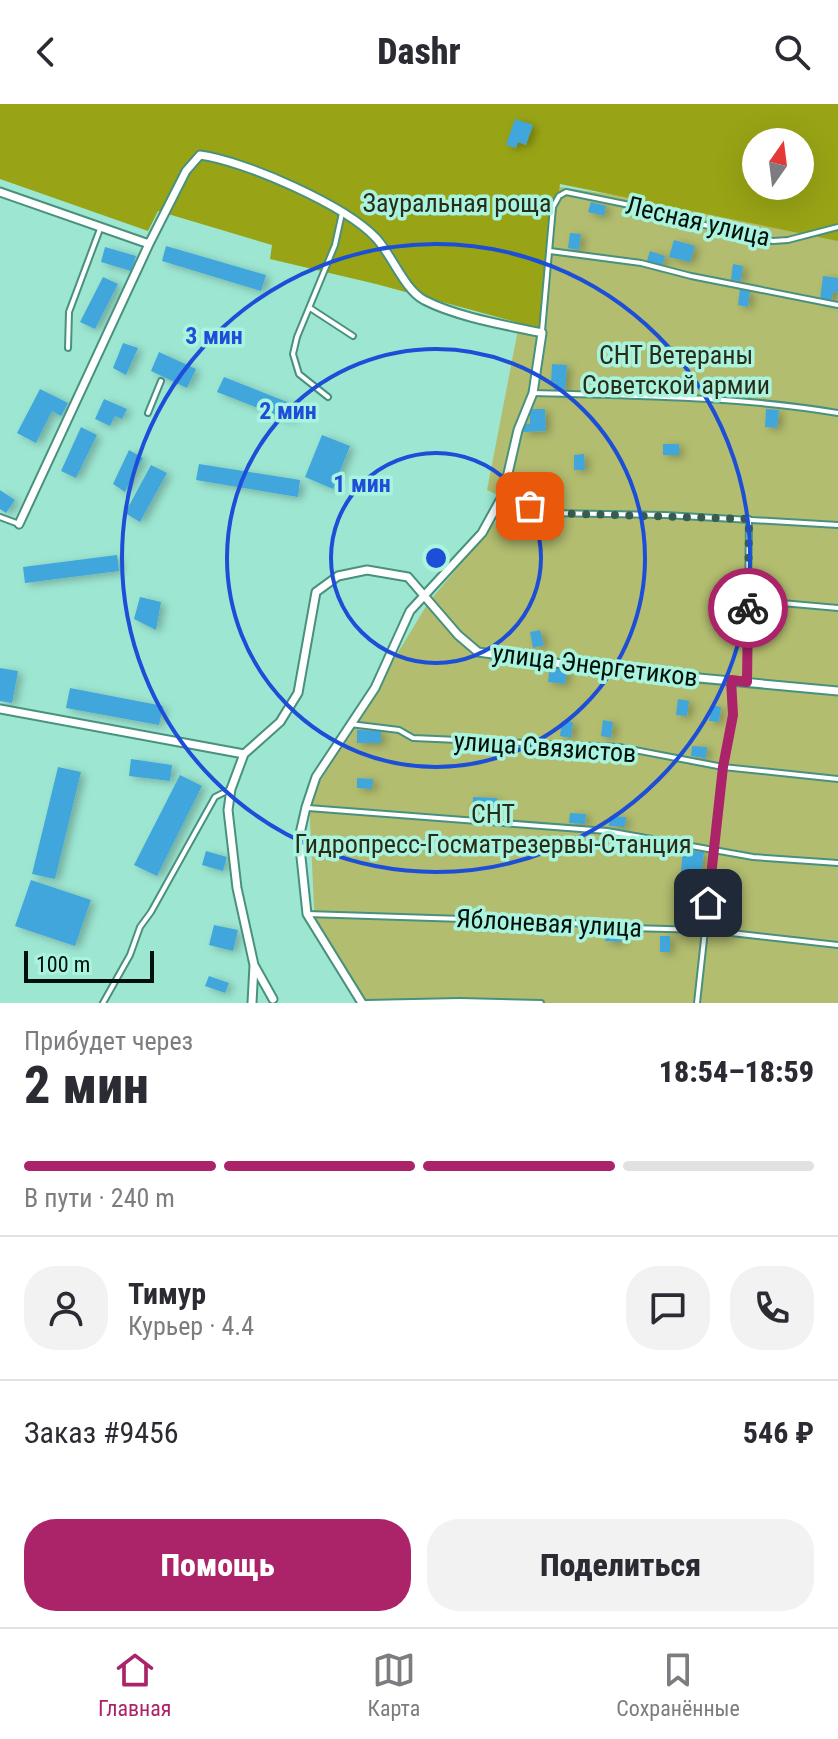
<!DOCTYPE html>
<html lang="ru">
<head>
<meta charset="utf-8">
<style>
	body { margin:0; font-family:"Roboto Condensed",sans-serif; background:#f2f2f3; color:#2b2b33; height:100vh; display:flex; flex-direction:column; font-size:30px; white-space:nowrap }
	* { box-sizing:border-box; margin:0 }
	p { font-size:26px; color:#7c7c81 }
	.icon { flex:none; width:44px; height:44px; fill:none; stroke:currentColor; stroke-width:2; stroke-linecap:round; stroke-linejoin:round }
	.map { position:relative; height:899px; overflow:hidden }
	.side { display:flex; flex-direction:column; background:#fff; flex:1 }
	.side>* { flex:none }
	.needle { width:52px; rotate:14deg }
	.buttons { position:absolute; left:742px; top:24px; display:grid; gap:16px }
	.buttons a { display:grid; place-items:center; width:72px; height:72px; border-radius:50%; background:#fff; box-shadow:0 8px 32px #0002; font-size:40px }
	.scale { position:absolute; left:24px; bottom:20px; width:130px; box-sizing:border-box; padding-left:8px; border:4px solid #00100b; border-top:0; font-size:22px; line-height:28px; white-space:nowrap; color:#00100b; -webkit-text-stroke:6px #aaf4df; paint-order:stroke }
	.pin { position:absolute; display:grid; place-items:center; width:68px; height:68px; color:#fff; margin:-34px; border-radius:16px; box-shadow:0 4px 12px #0006 }
	.courier { position:absolute; display:grid; place-items:center; width:80px; height:80px; margin:-40px; border:6px solid #ab2368; border-radius:50%; background:#fff; color:#222; box-shadow:0 2px 10px #0007 }
	.headline em { font-style:normal; font-weight:800 }
	.headline div { display:flex; flex-direction:column-reverse }
	.headline { display:flex; align-items:center; justify-content:space-between; height:136px; padding:0 24px }
	h1 { font-size:52px; font-weight:800; line-height:60px }
	.bar { display:grid; grid-template-columns:repeat(4,1fr); gap:12px 8px; align-content:center; height:96px; padding:0 24px }
	.bar i { height:10px; border-radius:6px; background:#e1e1e2 }
	.bar .active { background:#ab2368 }
	.bar p { grid-column:span 4 }
	.line { display:flex; align-items:center; gap:20px; padding:0 24px; border-top:2px solid #e1e1e2 }
	.line div { flex:1 }
	.round { display:grid; place-items:center; flex:none; width:84px; height:84px; border-radius:32px; background:#f2f2f3 }
	.action { display:flex; gap:16px; margin-top:auto; padding:16px 24px }
	.action a { flex:1; height:92px; border-radius:32px; background:#ab2368; color:#fff; font-size:32px; font-weight:800; line-height:92px; text-align:center }
	.action a+a { background:#f2f2f3; color:#2b2b33 }
	header { display:flex; justify-content:space-between; align-items:center; height:104px; padding:0 24px; background:#fff; font-size:36px; font-weight:800 }
	.dock { display:flex; justify-content:space-around; align-items:center; height:112px; border-top:2px solid #e1e1e2; background:#fff; font-size:22px; color:#7c7c81 }
	.dock a { display:grid; justify-items:center; gap:4px }
	.dock .active { color:#ab2368 }
	.map>svg:first-child { display:block }
	.green { fill:#b2bd6f }
	.forest { fill:#98a415; fill-rule:evenodd }
	.building { fill:#40a6db; filter:url(#shadow) }
	.lines { fill:none; stroke-linecap:round; stroke-linejoin:round }
	.lane-casing { stroke:#48917e; stroke-width:8 }
	.street-casing { stroke:#48917e; stroke-width:11 }
	.lane { stroke:#fff; stroke-width:4 }
	.street { stroke:#fff; stroke-width:7 }
	.done { stroke:#375b51; stroke-width:8; stroke-dasharray:0 14.4 }
	.route { stroke:#ab2368; stroke-width:10 }
	.ring { fill:none; stroke:#1d4ed8; stroke-width:4 }
	.labels { text-anchor:middle; dominant-baseline:central; stroke-width:7; stroke-linejoin:round; paint-order:stroke }
	.park-label { font-size:26px; fill:#292c17; stroke:#aaf4df }
	.street-label { font-size:26px; fill:#00100b; stroke:#aaf4df }
	.centre { fill:#1d4ed8; stroke:#aaf4df; stroke-width:4 }
	.ring-label { font-size:24px; text-anchor:middle; font-weight:bold; fill:#1d4ed8; stroke:#aaf4df; stroke-width:7; stroke-linejoin:round; paint-order:stroke }
</style>
</head>
<body>
<header><svg class="icon" aria-label="back" viewBox="0 0 24 24"><path d="M15 5l-7 7 7 7"/></svg>Dashr<svg class="icon" aria-label="search" viewBox="0 0 24 24"><circle cx="10" cy="10" r="6"/><path d="M15 15l6 6"/></svg></header>
<div class="map">
<svg width="838" height="899" viewBox="0 0 838 899">
	<defs>
		<filter id="shadow"><feDropShadow dx="4.5" dy="2.5" stdDeviation="4" flood-color="#0004"/></filter>
	</defs>
	<rect width="100%" height="100%" fill="#9de7d2"/>
	<!-- green -->
	<path class="green" d="M546 81 838 124V899H367L315 824 309 695 428 499 512 398 487 386Z"/>
	<!-- forest -->
	<path class="forest" d="M0 0H838V137L560 80 541 225 376 180 270 155 272 141 158 107 148 127 0 75ZM756 38H800V82H756Z"/>
	<!-- building -->
	<path class="building" d="M515 15 533 21 526 41 518 38 516 44 506 41Z
		M591 98 606 102 604 112 588 108Z
		M570 129 581 130 579 146 568 144Z
		M674 136 695 142 690 158 669 153Z
		M166 142 266 171 261 187 162 157Z
		M105 143 136 152 131 167 101 158Z
		M650 147 665 152 662 162 647 157Z
		M733 160 743 162 741 177 731 176Z
		M823 172 838 174V189L833 188 832 198 820 196Z
		M103 173 118 180 95 225 80 218Z
		M740 185 750 187 748 203 738 201Z
		M123 239 138 244 126 271 113 264Z
		M159 248 196 265 187 284 151 267Z
		M552 260 567 261 565 288 555 287V278H551Z
		M224 273 297 302 291 317 217 288Z
		M40 285 68 299 61 312 52 307 36 339 17 329Z
		M104 295 127 305 122 315 115 312 110 322 95 315Z
		M530 305H545L546 327 523 328V320H530Z
		M766 305 779 306 777 324 765 323Z
		M81 323 97 331 76 374 61 367Z
		M322 331 350 342 333 385 305 373Z
		M663 340H679V351H663Z
		M129 346 143 354 125 388 113 380Z
		M584 350 585 366H574V351Z
		M199 360 300 376 298 393 196 376Z
		M151 361 167 369 140 418 125 409Z
		M0 386 15 396 6 409 0 405Z
		M117 451 119 467 25 479 23 463Z
		M140 493 161 498 156 526 134 515Z
		M540 526 544 541 533 544 530 528Z
		M550 562 567 564 565 580 548 578Z
		M0 564 18 567 12 599 0 597Z
		M70 584 163 602 159 621 66 604Z
		M678 595 689 597 687 612 676 611Z
		M711 601 721 603 719 618 709 617Z
		M603 616 613 618 611 634 601 632Z
		M562 617 573 618 571 634 560 632Z
		M357 626 381 627V639H357Z
		M692 642 707 643 706 654 691 652Z
		M131 655 172 661 170 677 129 672Z
		M58 663 81 668 55 775 32 770Z
		M180 671 202 682 157 772 134 761Z
		M357 674 373 675 372 685 357 684Z
		M473 693 497 694V706H473Z
		M570 709 586 710 585 720 569 719Z
		M610 712 626 713 625 723 609 722Z
		M683 746 704 748 701 774 693 773 692 779 680 778Z
		M206 747 227 753 223 767 202 761Z
		M31 776 91 796 75 842 15 822Z
		M214 821 238 826 233 847 209 841Z
		M606 827 622 828 621 838 605 837Z
		M660 832H670V848H660Z
		M209 872 229 879 225 889 205 882Z"/>
	<g class="lines">
		<!-- lane casing -->
		<g class="lane-casing">
			<path id="lane" d="M550 147 641 159 691 172 838 201
				M310 204 353 232
				M542 227 553 103 559 92 566 88 659 107 683 116 773 137 788 136 838 123
				M68 244 69 208 100 125
				M533 289C635 292 737 292 838 309
				M328 293 299 270 293 250 297 233 335 141 342 109
				M148 309 161 277
				M503 391 546 409 665 411 838 421
				M0 413 19 420
				M748 496 838 504
				M747 578 749 415
				M350 620 399 626 413 634 619 643 723 663 838 675
				M308 704 607 727 753 753 838 759
				M307 810 560 818 629 824 705 826 838 841
				M103 899 130 851 140 823 151 808 215 693 229 686
				M366 899 460 897 541 899
				M697 899 723 663 733 611 731 578"/>
		</g>
		<!-- street casing -->
		<g class="street-casing">
			<path id="street" d="M0 88 149 140
				M19 420 149 140 186 67 200 51C245 57 345 101 376 134 392 151 404 185 424 196 457 213 505 221 542 229L533 289 518 326 503 391 482 429 410 507 375 584 316 673 306 703 299 734 307 810 362 899
				M0 605 244 650
				M273 895 254 861 237 784 228 706 231 685 244 650 280 618 298 589 316 488 338 472 367 466 408 473 458 531 478 548 591 564 838 587
				M252 899 254 861"/>
		</g>
		<!-- lane -->
		<use href="#lane" class="lane"/>
		<!-- street -->
		<use href="#street" class="street"/>
	</g>
	<g class="lines">
		<!-- done -->
		<path class="done" d="M530 402 546 409 749 415 748 504"/>
		<!-- route -->
		<path class="route" d="M708 799 723 663 733 611 731 576 747 578 748 504"/>
	</g>
	<!-- distance rings -->
	<g class="ring">
		<circle cx="436" cy="454" r="105"/>
		<circle cx="436" cy="454" r="209"/>
		<circle cx="436" cy="454" r="314"/>
	</g>
	<g class="labels">
		<!-- park labels -->
		<g class="park-label">
			<text x="457" y="99">Зауральная роща</text>
			<text x="676" y="251">СНТ Ветераны<tspan x="676" dy="30">Советской армии</tspan></text>
			<text x="493" y="710">СНТ<tspan x="493" dy="30">Гидропресс-Госматрезервы-Станция</tspan></text>
		</g>
		<!-- street labels -->
		<g class="street-label">
			<text transform="translate(698 117) rotate(13)">Лесная улица</text>
			<text transform="translate(595 561) rotate(7)">улица Энергетиков</text>
			<text transform="translate(545 643) rotate(4)">улица Связистов</text>
			<text transform="translate(549 819) rotate(3)">Яблоневая улица</text>
		</g>
	</g>
	<circle cx="436" cy="454" r="12" class="centre"/>
	<g class="ring-label">
		<text x="214" y="240">3 мин</text>
		<text x="288" y="315">2 мин</text>
		<text x="362" y="388">1 мин</text>
	</g>
</svg>
<div class="buttons">
<a><svg class="needle" viewBox="-14 -14 28 28"><path d="M0-13l5 13h-10z" fill="#e53935"/><path d="M0 13l5-13h-10z" fill="#7c7c81"/></svg></a>
</div>
<div class="scale">100 m</div>
<div class="pin" style="left:530px;top:402px;background:#ea580c"><svg class="icon" aria-label="bag" viewBox="0 0 24 24"><path d="M5 8h14l-1 12H6zM9 8a3 3 0 0 1 6 0"/></svg></div>
<div class="pin" style="left:708px;top:799px;background:#1f2937"><svg class="icon" aria-label="home" viewBox="0 0 24 24"><path d="M3 11l9-7 9 7M6 9v11h12V9"/></svg></div>
<div class="courier" style="left:748px;top:504px"><svg class="icon" aria-label="bike" viewBox="0 0 24 24"><circle cx="6" cy="16" r="4"/><circle cx="18" cy="16" r="4"/><path d="M6 16l4-8h5l3 8M10 8l3 8H6M13 5h3"/></svg></div>
</div>
<section class="side">
<div class="headline"><div><h1>2 мин</h1><p>Прибудет через</p></div><em>18:54–18:59</em></div>
<div class="bar"><i class="active"></i><i class="active"></i><i class="active"></i><i></i><p>В пути · 240 m</p></div>
<div class="line" style="height:144px"><a class="round"><svg class="icon" aria-label="person" viewBox="0 0 24 24"><circle cx="12" cy="8" r="4"/><path d="M4 21q1-7 8-7t8 7"/></svg></a><div><b>Тимур</b><p>Курьер · 4.4</p></div><a class="round"><svg class="icon" aria-label="chat" viewBox="0 0 24 24"><path d="M4 5h16v11H9l-5 4z"/></svg></a><a class="round"><svg class="icon" aria-label="phone" viewBox="0 0 24 24"><path d="M5 4h4l2 5-3 2q2 4 5 5l2-3 5 2v4C11 20 4 13 5 4z"/></svg></a></div>
<div class="line" style="height:104px"><div>Заказ #9456</div><b>546 ₽</b></div>
<div class="action"><a>Помощь</a><a>Поделиться</a></div>
</section>
<nav class="dock">
<a class="active"><svg class="icon" aria-label="home" viewBox="0 0 24 24"><path d="M3 11l9-7 9 7M6 9v11h12V9"/></svg>Главная</a>
<a><svg class="icon" aria-label="map" viewBox="0 0 24 24"><path d="M3 6l6-2 6 2 6-2v14l-6 2-6-2-6 2zM9 4v14M15 6v14"/></svg>Карта</a>
<a><svg class="icon" aria-label="saved" viewBox="0 0 24 24"><path d="M7 4h10v16l-5-4-5 4z"/></svg>Сохранённые</a>
</nav>
</body>
</html>
